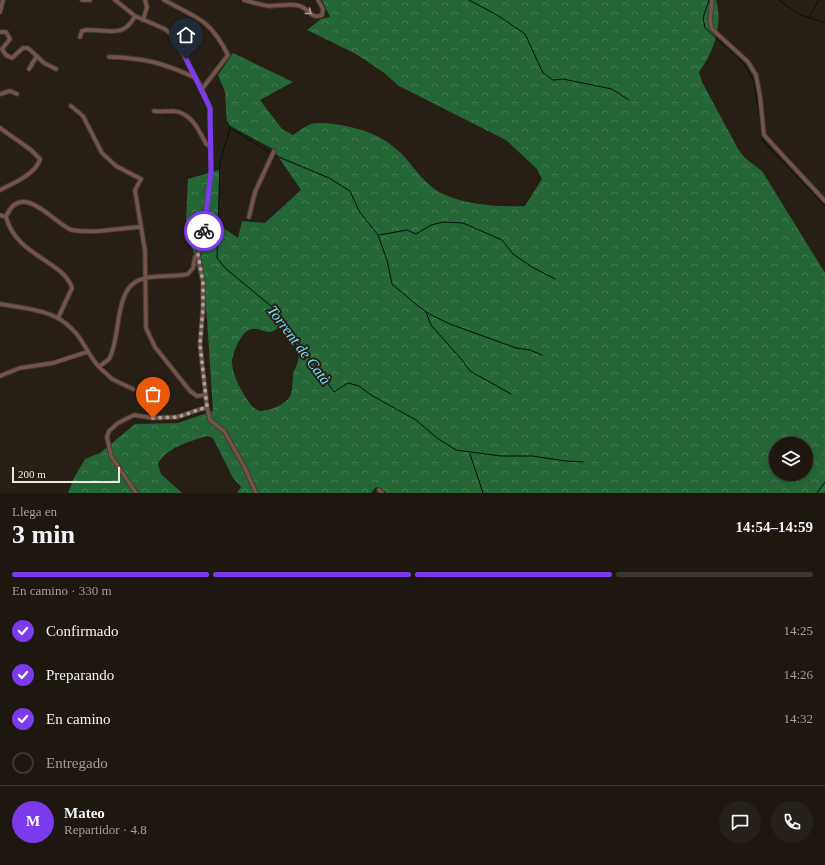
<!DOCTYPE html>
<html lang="es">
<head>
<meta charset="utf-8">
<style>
	body { margin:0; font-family:"Times New Roman",serif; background:#252019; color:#f1f3f6; height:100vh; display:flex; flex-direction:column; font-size:15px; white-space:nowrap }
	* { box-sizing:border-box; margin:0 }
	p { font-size:13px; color:#a09f9f }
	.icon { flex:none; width:22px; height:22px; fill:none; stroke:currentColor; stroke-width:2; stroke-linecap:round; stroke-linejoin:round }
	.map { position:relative; height:493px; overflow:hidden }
	.drawer { display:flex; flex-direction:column; background:#1d1710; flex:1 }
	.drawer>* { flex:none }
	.controls { position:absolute; left:769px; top:437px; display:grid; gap:8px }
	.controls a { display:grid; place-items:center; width:44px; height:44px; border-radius:50%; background:#1d1710; box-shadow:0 2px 6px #0003,0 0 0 1px #3b3630; font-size:20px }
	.scale { position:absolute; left:12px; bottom:10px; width:108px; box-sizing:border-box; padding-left:4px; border:2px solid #efe9e3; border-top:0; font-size:11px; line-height:14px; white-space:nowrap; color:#efe9e3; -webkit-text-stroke:3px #271f15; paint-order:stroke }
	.pin { position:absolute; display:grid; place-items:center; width:34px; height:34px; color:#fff; margin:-41px -17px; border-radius:50% 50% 50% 0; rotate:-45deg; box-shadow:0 0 4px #0007 }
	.pin .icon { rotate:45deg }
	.courier { position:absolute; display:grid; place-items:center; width:40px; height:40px; margin:-20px; border:3px solid #7c3aed; border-radius:50%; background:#fff; color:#222; box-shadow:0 1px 5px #0007 }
	.headline em { font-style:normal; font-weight:700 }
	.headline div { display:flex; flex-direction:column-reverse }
	.headline { display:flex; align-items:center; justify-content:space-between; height:68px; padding:0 12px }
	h1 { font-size:26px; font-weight:700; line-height:30px }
	.bar { display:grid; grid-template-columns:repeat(4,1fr); gap:6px 4px; align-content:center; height:48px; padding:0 12px }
	.bar i { height:5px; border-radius:3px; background:#3b3630 }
	.bar .active { background:#7c3aed }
	.bar p { grid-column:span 4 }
	.line { display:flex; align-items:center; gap:10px; padding:0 12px; border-top:1px solid #3b3630 }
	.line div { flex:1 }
	.round { display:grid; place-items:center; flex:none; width:42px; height:42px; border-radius:21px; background:#252019 }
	ol { padding:0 12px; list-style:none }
	li { display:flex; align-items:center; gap:12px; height:44px }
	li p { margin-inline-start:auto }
	li .icon { padding:4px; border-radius:50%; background:#7c3aed; color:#fff; stroke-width:4 }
	li:last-child { color:#a09f9f }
	li i { width:22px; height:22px; border:2px solid #3b3630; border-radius:50% }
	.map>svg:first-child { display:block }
	.forest { fill:url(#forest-crowns); fill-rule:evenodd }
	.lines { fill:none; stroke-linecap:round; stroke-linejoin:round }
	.stream { stroke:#030f12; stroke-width:1 }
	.street-casing { stroke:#433b32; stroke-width:5.5 }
	.street { stroke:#74544a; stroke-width:3.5 }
	.oneway { stroke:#b29e96 }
	.done { stroke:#a9a29b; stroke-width:4; stroke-dasharray:0 7.2 }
	.route { stroke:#7c3aed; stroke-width:5 }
	.labels { text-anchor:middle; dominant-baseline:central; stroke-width:4; stroke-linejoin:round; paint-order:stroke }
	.water-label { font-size:15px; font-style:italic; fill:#76e0fa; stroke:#271f15 }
</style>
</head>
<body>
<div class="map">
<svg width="825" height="493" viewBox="0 0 825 493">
	<defs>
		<pattern id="forest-crowns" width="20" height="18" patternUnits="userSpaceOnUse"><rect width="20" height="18" fill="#256637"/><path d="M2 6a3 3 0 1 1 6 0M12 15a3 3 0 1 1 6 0" fill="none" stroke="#457c54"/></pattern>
	</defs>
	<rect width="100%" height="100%" fill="#271f15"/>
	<!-- forest -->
	<path class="forest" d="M322 0H716C723 24 714 52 699 72L702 82 738 149 745 158 762 171 825 273V493H387L378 487 375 488 371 493H237L241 487 233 478 213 438 207 436C191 441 165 448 158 464L161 474 182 493H68L74 478 85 459 100 453 135 424 178 423 213 411 206 304 186 222 188 179 219 170V225L238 238 242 221 265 223 301 190 273 149 227 124 225 92 218 75 233 53 293 82 260 100 282 129 293 135C299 131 305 126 311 124 326 120 364 129 377 136 387 141 394 147 402 154 414 167 425 185 441 193 465 205 499 207 525 206L542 179 537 169 506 140 399 86 383 72 356 54 307 30 321 19 330 17ZM282 326C292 334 303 350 297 364 296 368 293 371 293 376 292 382 293 388 291 394 287 405 269 411 259 411 247 406 231 373 232 361 233 352 240 336 247 331 255 325 264 333 271 332 274 331 278 327 282 326ZM776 444H806V474H776Z"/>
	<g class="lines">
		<!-- stream -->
		<path class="stream" d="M469 0 497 15 525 34 543 73 553 80 563 79 612 89 629 100
			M709 0 703 18 705 28 742 61 754 81 763 141 825 206
			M779 0 799 14 825 23
			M809 17 819 0
			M227 122 230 128 220 162 217 258 225 268 277 311 334 392 348 383 359 386 371 395 416 420 437 438 456 450 501 456H532L566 461 583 462
			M230 128 271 153
			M274 155 329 178 350 191 359 211 378 235 387 260 392 284 418 306 431 315 450 324 516 348 530 350 542 355
			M379 235 407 230 416 234 431 225 443 222 463 223 502 240 513 254 532 267 555 279
			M426 312 431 325 462 360 470 371 511 394
			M470 454 483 493
			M817 493 825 482"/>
		<!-- street casing -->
		<g class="street-casing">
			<path id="street" d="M82 0H90
				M115 0 135 16 165 29 174 37 202 89 210 108 211 171 204 228 198 255 203 282V308L200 344 207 407 210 420 224 431 244 466 256 493
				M164 0C197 18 210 19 228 55L202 89
				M244 0C252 2 261 5 269 6 279 6 291 3 300 6 309 9 312 20 322 15L323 9 318 0
				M712 0 710 21 712 29 748 62 756 75 760 96 764 135 825 201
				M0 12 3 0
				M143 20 147 7 145 0
				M0 32H6L10 39 2 49 6 55 12 58 23 48H28L44 63 56 69
				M80 37 82 31 86 30C109 29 123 39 135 16
				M109 57C146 58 163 63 196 78
				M29 69 37 56
				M0 94 10 91 17 94
				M71 106 83 116 102 153 116 166 141 179 135 190 145 251 146 328 155 347 190 391 197 396 206 395
				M154 111C161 112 166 111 173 111 191 112 199 130 206 144L210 146
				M0 128 31 150 40 159C36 174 14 183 0 190
				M0 215 6 217
				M249 217 255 192 274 151
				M0 304C25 308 54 310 72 329 83 339 88 355 99 367 102 364 106 362 109 359 120 341 115 296 134 283 148 273 172 278 188 274L193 268 195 257 198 255
				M58 318 72 288C63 260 17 257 6 217 22 178 56 226 72 230 94 234 119 228 141 227
				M99 367 112 379 133 389
				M0 376 20 368 53 363 87 352
				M379 490 382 493
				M136 493 111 456 107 437 109 431 118 423 134 415 153 418 177 417 207 407"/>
		</g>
		<!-- street -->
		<use href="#street" class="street"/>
	</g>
	<!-- one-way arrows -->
	<defs><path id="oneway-chevron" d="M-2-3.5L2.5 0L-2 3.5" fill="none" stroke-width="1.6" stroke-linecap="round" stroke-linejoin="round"/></defs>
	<use class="oneway" href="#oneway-chevron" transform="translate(309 12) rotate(38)"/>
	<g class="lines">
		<!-- done -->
		<path class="done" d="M153 418 178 417 207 407 200 344 203 308V282L198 255 204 231"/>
		<!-- route -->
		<path class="route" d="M186 59 210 108 211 171 204 231"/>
	</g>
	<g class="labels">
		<!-- water labels -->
		<g class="water-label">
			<text transform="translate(299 345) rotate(53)">Torrent de Catà</text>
		</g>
	</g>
</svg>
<div class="controls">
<a><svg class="icon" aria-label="layers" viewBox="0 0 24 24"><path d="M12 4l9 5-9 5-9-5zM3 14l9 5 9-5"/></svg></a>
</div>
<div class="scale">200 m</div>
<div class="pin" style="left:153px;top:418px;background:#ea580c"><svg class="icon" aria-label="bag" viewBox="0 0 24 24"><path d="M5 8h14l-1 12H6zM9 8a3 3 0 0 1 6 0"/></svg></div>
<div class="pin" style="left:186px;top:59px;background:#1f2937"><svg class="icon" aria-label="home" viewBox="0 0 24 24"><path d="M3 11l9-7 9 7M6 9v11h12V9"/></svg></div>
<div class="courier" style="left:204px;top:231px"><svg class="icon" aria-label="bike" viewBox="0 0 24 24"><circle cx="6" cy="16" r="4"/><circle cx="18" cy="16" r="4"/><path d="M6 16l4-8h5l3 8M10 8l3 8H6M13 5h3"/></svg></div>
</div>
<section class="drawer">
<div class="headline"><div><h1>3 min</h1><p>Llega en</p></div><em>14:54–14:59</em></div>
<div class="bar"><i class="active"></i><i class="active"></i><i class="active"></i><i></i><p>En camino · 330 m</p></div>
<ol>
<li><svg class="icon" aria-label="check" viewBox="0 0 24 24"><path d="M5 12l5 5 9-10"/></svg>Confirmado<p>14:25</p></li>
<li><svg class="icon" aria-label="check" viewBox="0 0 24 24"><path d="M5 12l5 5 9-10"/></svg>Preparando<p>14:26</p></li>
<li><svg class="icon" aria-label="check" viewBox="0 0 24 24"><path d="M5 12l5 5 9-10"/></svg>En camino<p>14:32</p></li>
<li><i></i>Entregado</li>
</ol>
<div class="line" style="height:72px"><b class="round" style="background:#7c3aed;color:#fff">M</b><div><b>Mateo</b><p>Repartidor · 4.8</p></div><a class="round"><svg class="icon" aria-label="chat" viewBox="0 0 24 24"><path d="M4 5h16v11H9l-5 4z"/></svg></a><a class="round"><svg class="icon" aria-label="phone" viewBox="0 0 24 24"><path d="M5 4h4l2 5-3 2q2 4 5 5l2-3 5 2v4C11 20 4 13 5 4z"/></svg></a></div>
</section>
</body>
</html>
